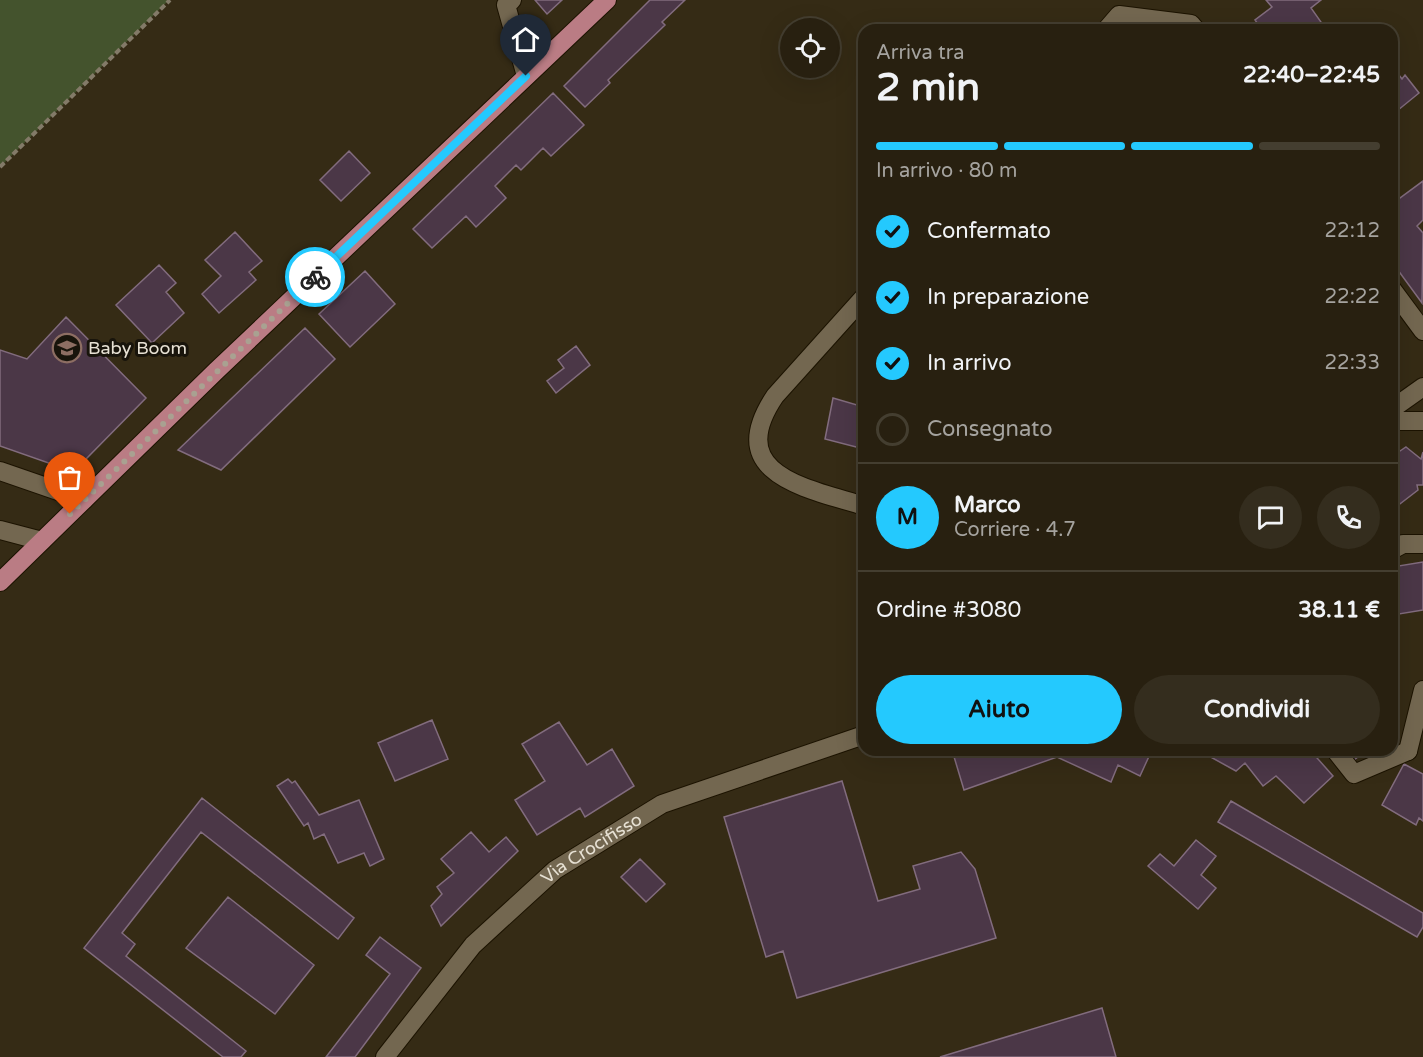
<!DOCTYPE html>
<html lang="it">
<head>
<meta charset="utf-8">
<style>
	body { margin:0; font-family:"Varela Round",sans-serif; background:#342d1e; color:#f1f3f6; height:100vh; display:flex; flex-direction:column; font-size:22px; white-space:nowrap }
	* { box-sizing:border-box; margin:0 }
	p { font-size:20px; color:#a5a39f }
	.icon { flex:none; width:33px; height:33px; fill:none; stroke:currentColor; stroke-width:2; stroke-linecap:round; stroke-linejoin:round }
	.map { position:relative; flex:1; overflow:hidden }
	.panel { position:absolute; left:858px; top:24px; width:540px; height:732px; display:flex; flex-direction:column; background:#282010; border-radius:18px; box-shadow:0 6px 24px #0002,0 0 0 2px #443e30 }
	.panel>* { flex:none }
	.fabs { position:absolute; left:780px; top:18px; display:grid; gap:12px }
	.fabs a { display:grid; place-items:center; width:60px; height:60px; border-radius:50%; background:#282010; box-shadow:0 6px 24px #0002,0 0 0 2px #443e30; font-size:30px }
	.pin { position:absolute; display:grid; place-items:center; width:51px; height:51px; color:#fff; margin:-62px -26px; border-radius:50% 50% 50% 0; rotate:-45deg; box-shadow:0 0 6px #0007 }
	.pin .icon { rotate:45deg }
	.courier { position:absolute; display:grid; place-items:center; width:60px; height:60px; margin:-30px; border:4px solid #24c9fe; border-radius:50%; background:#fff; color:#222; box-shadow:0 2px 8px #0007 }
	.headline em { font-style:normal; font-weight:700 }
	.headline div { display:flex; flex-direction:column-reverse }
	.headline { display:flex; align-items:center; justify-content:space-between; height:102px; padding:0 18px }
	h1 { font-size:39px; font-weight:700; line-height:45px }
	.bar { display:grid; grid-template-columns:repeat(4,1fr); gap:9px 6px; align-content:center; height:72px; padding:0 18px }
	.bar i { height:8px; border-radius:4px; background:#443e30 }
	.bar .on { background:#24c9fe }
	.bar p { grid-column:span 4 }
	.line { display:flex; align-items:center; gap:15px; padding:0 18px; border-top:2px solid #443e30 }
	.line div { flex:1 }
	.round { display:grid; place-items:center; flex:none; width:63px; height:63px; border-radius:32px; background:#342d1e }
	ol { padding:0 18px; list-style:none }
	li { display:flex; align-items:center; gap:18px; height:66px }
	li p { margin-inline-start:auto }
	li .icon { padding:6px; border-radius:50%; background:#24c9fe; color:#111; stroke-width:4 }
	li:last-child { color:#a5a39f }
	li i { width:33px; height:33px; border:3px solid #443e30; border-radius:50% }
	.primary-button { display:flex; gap:12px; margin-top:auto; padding:12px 18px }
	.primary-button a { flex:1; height:69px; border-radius:36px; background:#24c9fe; color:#111; font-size:24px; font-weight:700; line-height:69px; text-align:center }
	.primary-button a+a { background:#342d1e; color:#f1f3f6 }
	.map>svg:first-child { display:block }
	.green { fill:#44532d }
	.building { fill:#4b3747; stroke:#826c7e; stroke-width:1.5 }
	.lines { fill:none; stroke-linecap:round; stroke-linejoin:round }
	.minor-casing { stroke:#1c1301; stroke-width:20 }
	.major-casing { stroke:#1c1301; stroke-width:20 }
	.path { stroke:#837a68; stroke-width:4; stroke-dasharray:6 3; stroke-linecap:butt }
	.minor { stroke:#736750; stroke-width:18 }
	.major { stroke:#ba7c84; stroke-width:18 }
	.done { stroke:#a9a191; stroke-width:6; stroke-dasharray:0 10.8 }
	.route { stroke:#24c9fe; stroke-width:8 }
	.labels { text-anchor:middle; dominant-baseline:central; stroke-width:6; stroke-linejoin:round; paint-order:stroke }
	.poi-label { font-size:18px; fill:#e7e1d4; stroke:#18140b; text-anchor:start }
	.street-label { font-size:18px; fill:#e7e1d4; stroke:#18140b }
</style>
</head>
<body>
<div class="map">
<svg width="1423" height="1057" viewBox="0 0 1423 1057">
	<rect width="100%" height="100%" fill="#352b15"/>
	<!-- green -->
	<path class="green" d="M0 0H169L0 167Z"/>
	<!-- building -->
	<path class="building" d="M535 0H562L547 14Z
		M650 0H685L662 22 665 25 608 80 610 83 585 107 564 86Z
		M1266 0H1321L1311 8 1321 22 1311 30H1262L1255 20 1272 7Z
		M1392 66 1402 79 1405 75 1419 93 1392 115Z
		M553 93 584 125 551 156 543 148 521 170 516 165 495 186 506 198 476 227 466 216 432 248 413 229Z
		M349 151 370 173 341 201 320 180Z
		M1423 181V220L1417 226 1423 233 1422 303 1392 262V204Z
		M235 232 262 261 249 272 256 280 219 313 202 294 221 276 205 260Z
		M159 265 176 283 166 292 184 313 152 343 116 305Z
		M365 271 395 304 350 347 319 314Z
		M66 317 146 398 84 461 60 467 0 446V350L27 359Z
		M305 328 335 359 221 470 178 450Z
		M576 346 590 365 556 393 547 381 564 368 558 360Z
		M833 398 864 407V449L825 439Z
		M1406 447 1421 459 1423 452V485H1417L1418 490 1392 510V452L1396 449 1400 451Z
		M1423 562V610L1399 614 1392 567Z
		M432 720 448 759 395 781 378 743Z
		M559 722 587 765 612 749 634 786 585 817 580 808 537 835 515 800 545 781 522 744Z
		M952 750H1147L1151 752 1140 776 1118 765 1111 782 1057 757 964 790Z
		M1198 750H1310L1333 776 1304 803 1276 776 1263 786 1245 763 1236 771Z
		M1347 750H1367L1354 760Z
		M1404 764 1423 774V821L1419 818 1416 825 1382 805Z
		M288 779 292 783 295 781 319 815 359 800 384 859 370 866 364 853 338 863 324 834 314 839 308 823 304 826 277 786Z
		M842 781 878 901 920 889 913 866 961 852 975 869 996 938 797 998 783 951 766 957 724 817Z
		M202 798 354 918 338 939 201 832 122 933 135 944 126 956 246 1051 241 1057H223L84 948Z
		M1231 801 1423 913V927L1417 937 1218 822Z
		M471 832 489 852 506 837 518 851 441 926 431 906 442 894 437 887 454 873 441 859Z
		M1196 840 1216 856 1201 875 1216 888 1198 909 1148 866 1160 854 1174 866Z
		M640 859 665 884 646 902 621 877Z
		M228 897 314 965 275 1014 186 948Z
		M380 937 421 968 355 1057H326L390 974 366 955Z
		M1102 1008 1116 1057H940Z"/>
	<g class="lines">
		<!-- minor casing -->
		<g class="minor-casing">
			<g id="minor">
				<path d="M512 0 506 5 526 76"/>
				<path d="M1106 30 1119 15 1191 24 1196 30"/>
				<path d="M1392 289 1423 331"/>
				<path d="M864 297 775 396C722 475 807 488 864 506"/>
				<path d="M1392 409 1423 387"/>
				<path d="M1392 421H1423"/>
				<path d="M0 471 84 500"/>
				<path d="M0 530 42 541"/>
				<path d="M1392 550 1403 544H1423"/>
				<path d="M1335 750 1354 774 1408 751"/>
				<path d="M1408 751 1423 690"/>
				<path id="s1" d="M385 1057 473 945 555 870 662 804 864 735"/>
			</g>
		</g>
		<!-- major casing -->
		<g class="major-casing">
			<path id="major" d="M0 582 216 371 607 0"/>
		</g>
		<!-- path -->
		<path class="path" d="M0 167 170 0"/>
		<!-- minor -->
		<use href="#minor" class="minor"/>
		<!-- major -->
		<use href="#major" class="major"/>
	</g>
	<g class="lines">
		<!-- done -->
		<path class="done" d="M70 514 315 277"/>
		<!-- route -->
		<path class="route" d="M315 277 526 76"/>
	</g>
	<!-- icons -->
	<defs>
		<g id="school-ring" transform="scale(1.5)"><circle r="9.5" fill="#18140b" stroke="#8d6e63" stroke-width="1.5"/><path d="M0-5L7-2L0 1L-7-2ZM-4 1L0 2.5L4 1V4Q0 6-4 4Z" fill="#8d6e63"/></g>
	</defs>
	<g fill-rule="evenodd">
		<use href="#school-ring" x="67" y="348"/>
	</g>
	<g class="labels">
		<!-- poi labels -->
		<g class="poi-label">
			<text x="88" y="348">Baby Boom</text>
		</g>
		<!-- street labels -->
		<g class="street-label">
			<text stroke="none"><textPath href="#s1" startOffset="296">Via Crocifisso</textPath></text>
		</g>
	</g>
</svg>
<div class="fabs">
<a><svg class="icon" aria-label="locate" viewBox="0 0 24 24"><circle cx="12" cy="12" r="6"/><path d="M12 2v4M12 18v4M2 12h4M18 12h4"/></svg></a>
</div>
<div class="pin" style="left:70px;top:514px;background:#ea580c"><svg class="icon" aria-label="bag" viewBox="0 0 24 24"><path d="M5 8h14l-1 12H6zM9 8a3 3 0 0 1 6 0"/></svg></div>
<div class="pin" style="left:526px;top:76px;background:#1f2937"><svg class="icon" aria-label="home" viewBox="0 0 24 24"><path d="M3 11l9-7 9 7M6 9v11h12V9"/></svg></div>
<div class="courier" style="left:315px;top:277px"><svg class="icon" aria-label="bike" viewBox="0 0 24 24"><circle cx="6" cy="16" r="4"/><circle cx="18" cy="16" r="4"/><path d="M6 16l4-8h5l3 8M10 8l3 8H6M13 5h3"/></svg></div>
<section class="panel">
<div class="headline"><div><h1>2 min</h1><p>Arriva tra</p></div><em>22:40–22:45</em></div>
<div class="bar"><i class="on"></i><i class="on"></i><i class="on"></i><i></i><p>In arrivo · 80 m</p></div>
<ol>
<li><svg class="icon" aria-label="check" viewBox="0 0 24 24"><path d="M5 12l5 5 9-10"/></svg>Confermato<p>22:12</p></li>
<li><svg class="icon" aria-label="check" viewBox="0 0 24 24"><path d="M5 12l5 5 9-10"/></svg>In preparazione<p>22:22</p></li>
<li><svg class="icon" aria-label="check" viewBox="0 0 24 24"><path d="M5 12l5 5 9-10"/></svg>In arrivo<p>22:33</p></li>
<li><i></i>Consegnato</li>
</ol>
<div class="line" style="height:108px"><b class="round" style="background:#24c9fe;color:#111">M</b><div><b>Marco</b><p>Corriere · 4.7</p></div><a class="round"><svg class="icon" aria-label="chat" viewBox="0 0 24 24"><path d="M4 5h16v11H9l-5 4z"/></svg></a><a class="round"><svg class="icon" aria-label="phone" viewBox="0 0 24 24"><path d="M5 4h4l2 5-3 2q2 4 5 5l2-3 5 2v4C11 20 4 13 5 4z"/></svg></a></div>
<div class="line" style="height:78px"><div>Ordine #3080</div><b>38.11 €</b></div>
<div class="primary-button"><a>Aiuto</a><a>Condividi</a></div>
</section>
</div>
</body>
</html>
